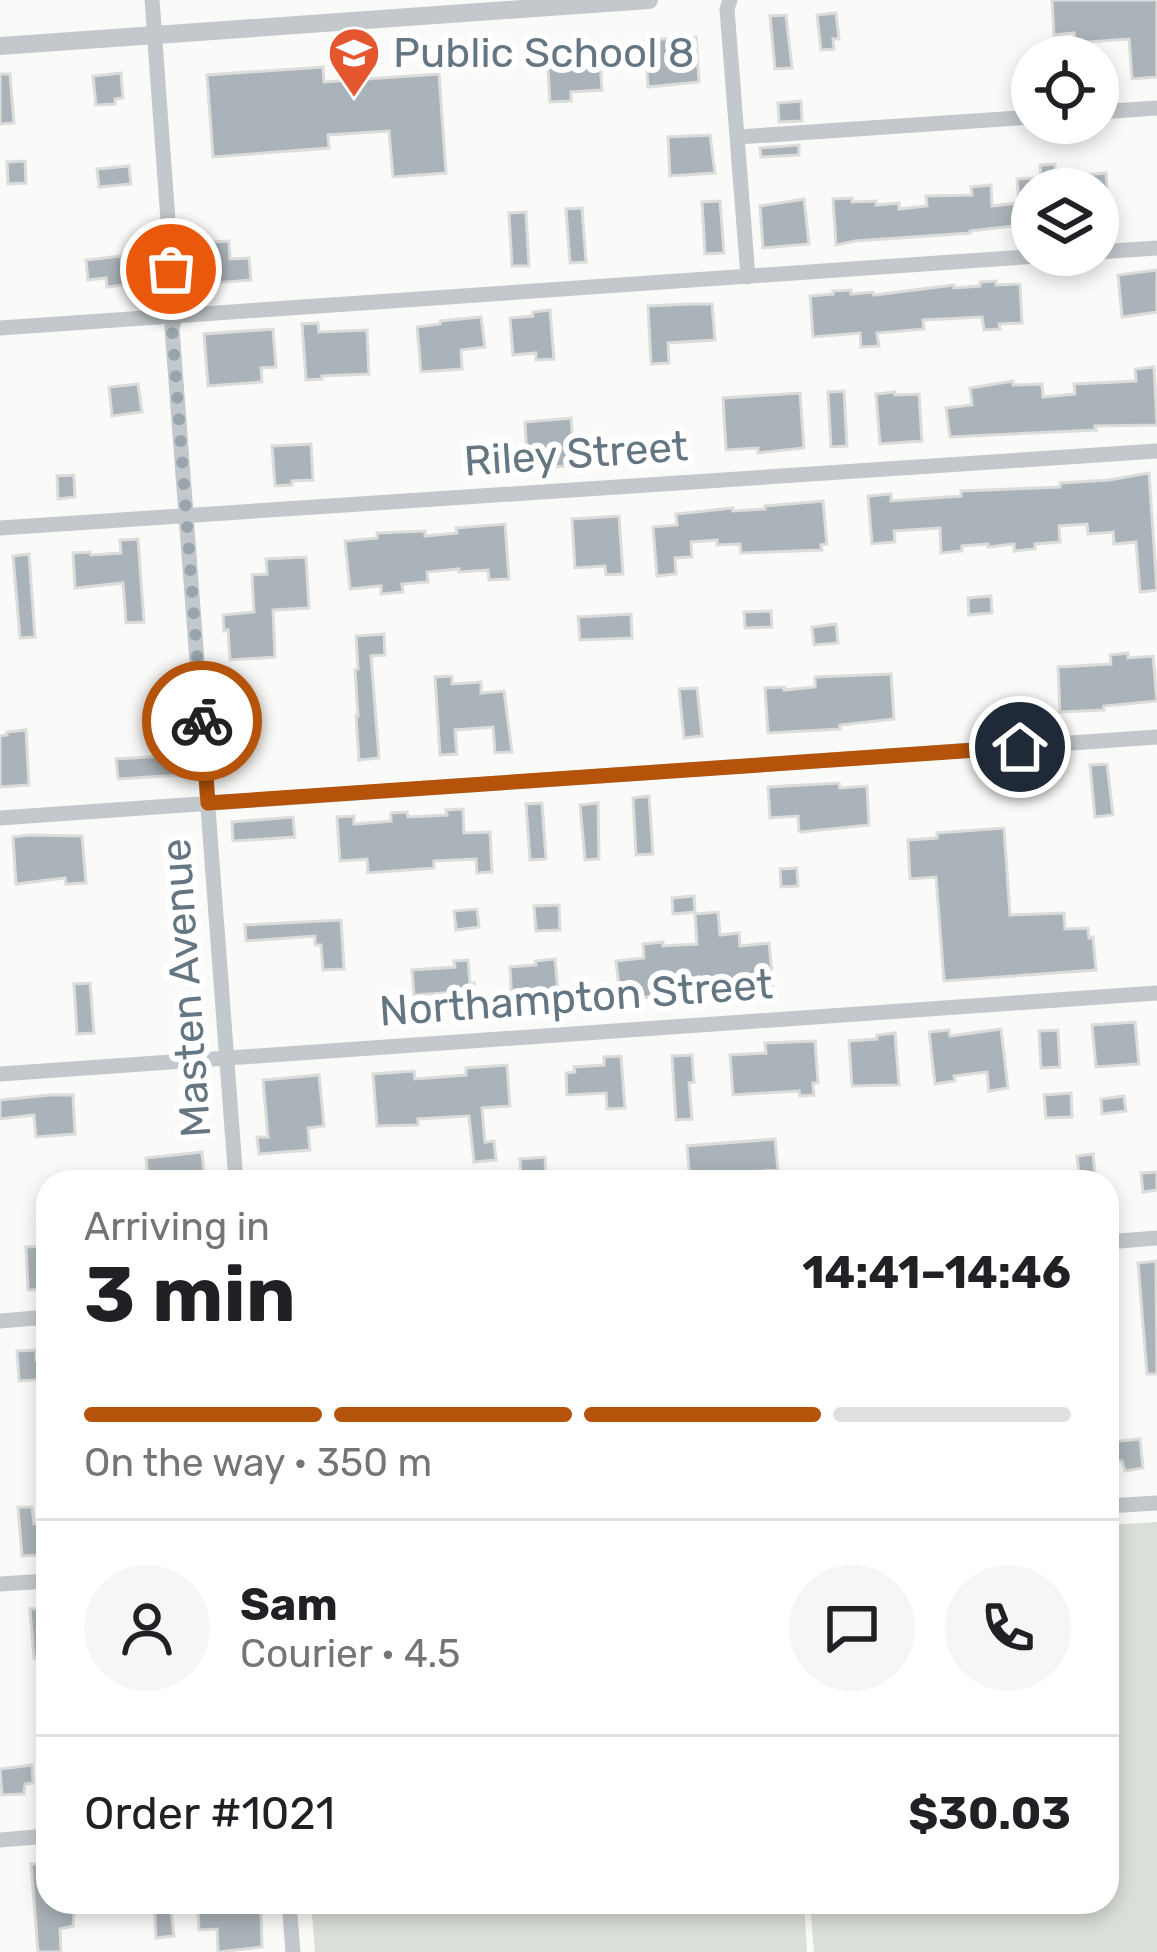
<!DOCTYPE html>
<html lang="en">
<head>
<meta charset="utf-8">
<style>
	body { margin:0; font-family:Rubik,sans-serif; background:#f6f6f6; color:#202124; height:100vh; display:flex; flex-direction:column; font-size:45px; white-space:nowrap }
	* { box-sizing:border-box; margin:0 }
	p { font-size:39px; color:#757577 }
	.icon { flex:none; width:66px; height:66px; fill:none; stroke:currentColor; stroke-width:2; stroke-linecap:round; stroke-linejoin:round }
	.map { position:relative; flex:1; overflow:hidden }
	.sheet { position:absolute; left:36px; top:1170px; width:1083px; height:744px; display:flex; flex-direction:column; background:#fff; border-radius:36px; box-shadow:0 6px 18px #0003 }
	.sheet>* { flex:none }
	.tools { position:absolute; left:1011px; top:36px; display:grid; gap:24px }
	.tools a { display:grid; place-items:center; width:108px; height:108px; border-radius:50%; background:#fff; box-shadow:0 6px 18px #0003; font-size:60px }
	.pin { position:absolute; display:grid; place-items:center; width:102px; height:102px; color:#fff; margin:-51px; border:6px solid #fff; border-radius:50%; box-shadow:0 3px 12px #0007 }
	.courier { position:absolute; display:grid; place-items:center; width:120px; height:120px; margin:-60px; border:9px solid #b45309; border-radius:50%; background:#fff; color:#222; box-shadow:0 3px 15px #0007 }
	.overview em { font-style:normal; font-weight:700 }
	.overview div { display:flex; flex-direction:column-reverse }
	.overview { display:flex; align-items:center; justify-content:space-between; height:204px; padding:0 48px }
	h1 { font-size:78px; font-weight:700; line-height:90px }
	.bar { display:grid; grid-template-columns:repeat(4,1fr); gap:18px 12px; align-content:center; height:144px; padding:0 48px }
	.bar i { height:15px; border-radius:9px; background:#e0e0e0 }
	.bar .selected { background:#b45309 }
	.bar p { grid-column:span 4 }
	.line { display:flex; align-items:center; gap:30px; padding:0 48px; border-top:3px solid #e0e0e0 }
	.line div { flex:1 }
	.round { display:grid; place-items:center; flex:none; width:126px; height:126px; border-radius:63px; background:#f6f6f6 }
	.map>svg:first-child { display:block }
	.green { fill:#dadfd7 }
	.building { fill:#aab3b9; stroke:#dcdcda; stroke-width:3 }
	.lines { fill:none; stroke-linecap:round; stroke-linejoin:round }
	.minor { stroke:#c3c8cc; stroke-width:15 }
	.tertiary { stroke:#c3c8cc; stroke-width:18 }
	.done { stroke:#99a4ac; stroke-width:12; stroke-dasharray:0 21.6 }
	.route { stroke:#b45309; stroke-width:15 }
	.labels { text-anchor:middle; dominant-baseline:central; stroke-width:12; stroke-linejoin:round; paint-order:stroke }
	.poi-label { font-size:42px; fill:#657683; stroke:#fff; text-anchor:start }
	.street-label { font-size:42px; fill:#657683; stroke:#fff }
</style>
</head>
<body>
<div class="map">
<svg width="1157" height="1952" viewBox="0 0 1157 1952">
	<rect width="100%" height="100%" fill="#fafaf8"/>
	<!-- green -->
	<path class="green" d="M1157 1522V1952H814L810 1902H1107V1525Z
		M311 1902H804L807 1952H315Z"/>
	<!-- building -->
	<path class="building" d="M1052 0H1157V77L1132 79 1129 39 1087 42 1088 45 1075 46 1074 33 1054 35Z
		M836 13 839 39H833L834 49 821 50 817 15Z
		M786 15 792 68 775 69 770 16Z
		M696 37 699 82 648 87 645 40Z
		M599 49 602 90 571 92V101L550 102 547 52Z
		M323 67 324 82 439 74 446 173 393 177 389 131 328 135 329 148 213 157 207 75Z
		M121 73 123 98 115 99V104L96 105 93 76Z
		M0 74H10L14 123 0 124Z
		M801 101 802 121 779 122 778 103Z
		M710 135 715 173 670 176 668 137Z
		M799 145V155L761 157 760 148Z
		M25 161 26 183 8 184 7 162Z
		M1055 164 1056 189H1042L1040 165Z
		M129 166 131 184 99 187 97 169Z
		M1106 173 1107 189H1087L1086 175Z
		M1032 178V224L970 231V233L855 241 836 245 833 199 852 198V202L876 201V205L899 203V209L927 206 926 196 972 195 971 187 991 185 992 206 1019 203 1017 179Z
		M804 199 809 244 763 248 760 206Z
		M720 201 724 253 705 254 702 202Z
		M582 208 586 262 570 263 566 209Z
		M526 212 529 266H512L509 213Z
		M229 241 230 259 249 258 251 280 215 283 212 242Z
		M121 256 124 285 107 287 106 278 88 280 86 260Z
		M1157 270V312L1122 317 1118 275Z
		M996 281V285L1020 284 1022 323 999 324 1000 329 984 330 982 317 923 320 924 329 877 333 879 346 861 347 860 333 813 337 810 296 833 294V291L851 290V294L873 292 874 295 954 285V288L980 286V282Z
		M691 304H712L715 340 668 343 669 363 651 364 648 306Z
		M550 310 554 359 536 360V353L513 355 510 318 533 316V312Z
		M481 317 485 347 461 350 462 369 421 372 417 327 440 324V321Z
		M318 323 319 332 367 330 369 374 322 376V379L306 380 302 324Z
		M273 329 276 367 261 368 262 382 208 386 204 334Z
		M1154 367 1157 425 1095 426 1096 430 950 437 946 408 972 405 970 388 1013 381V385L1042 384 1043 397 1075 394 1074 384 1136 381 1135 369Z
		M138 384 142 412 112 416 109 387Z
		M844 391 847 446 831 447 828 392Z
		M895 392V395L919 394 922 441 880 444 876 394Z
		M800 393 804 448 758 453V448L726 450 723 398Z
		M571 418 575 465 554 467V459L527 461 525 422Z
		M311 444 313 480 292 481V485L275 486 272 446Z
		M1149 473 1157 590 1140 592 1136 542 1114 544 1113 532 1088 534 1087 524 1059 526 1060 542 1035 544V549L1014 551V544L988 547V544L962 546V551L941 553 940 528 894 531 895 542 872 544 868 496 891 494V501L961 496V491L1060 487V483L1109 480Z
		M74 475 75 497 58 499 57 476Z
		M823 501 827 544 821 545 822 550 741 553 740 544 717 545V540L691 542 692 557 675 558 676 574 657 576 653 527 677 525 676 514 733 508V511L765 509V506Z
		M619 516 623 574 606 575 605 566 575 568 572 519Z
		M505 524 509 579 489 580 488 570 459 572V569L427 572 428 582 402 584 403 592 381 594V586L350 589 345 541 377 538V533L425 531V536L457 533 456 528Z
		M138 539 144 622 126 623 123 583 75 588 73 553 90 552 91 555 121 553 120 540Z
		M29 554 35 637 20 638 13 556Z
		M306 557 309 608 273 610 275 657 230 660 228 630 224 631 223 615 254 612 252 575 267 574 266 559Z
		M991 596 992 613 969 615 968 598Z
		M771 611 772 627 745 628 744 612Z
		M631 614 632 638 580 640 578 617Z
		M836 624 838 643 814 645 812 627Z
		M384 634 385 655 371 656 379 758 359 760 356 716H358L355 670 358 669 356 636Z
		M1128 653V658L1153 656 1157 701 1104 706V710L1060 712 1058 667 1111 664 1110 655Z
		M891 674 894 719 840 725V729L768 733 765 688 784 687V690L815 687V677Z
		M452 676V684L481 682V693L504 691 512 752 495 753 493 727 455 730 457 754 440 755 435 677Z
		M697 688 702 736 684 738 679 689Z
		M26 730 29 785 0 787V736L7 735V732Z
		M179 755 181 775 118 779 116 759Z
		M1107 764 1113 815 1095 817 1090 765Z
		M839 783 840 788 867 786 869 825 801 832 799 831 798 816 770 818 768 787Z
		M649 796 653 854 636 855 633 798Z
		M542 803 546 859 530 860 526 804Z
		M598 803 599 859 585 860 580 805Z
		M463 809 464 833 490 832 492 872 477 873 476 859 434 861V868L368 873 367 859 340 861 337 817 354 816V824L391 821V813L407 812 408 817 447 815 446 810Z
		M293 817 295 837 233 841 232 822Z
		M1004 828 1010 915 1064 913 1065 929 1088 928 1089 938 1093 937 1096 970 944 981 936 877 910 879 908 840 937 838V833Z
		M30 835 82 836 86 883 66 884 65 878 16 884 13 837Z
		M797 868 798 886 781 887 780 869Z
		M694 896 695 912 673 914 672 898Z
		M559 905 560 930 536 931 534 906Z
		M477 909 479 927 456 930 454 911Z
		M718 912 720 935 739 933 740 946 769 943 773 985 746 987 747 991 637 998 638 1002 621 1004 616 961 644 958 643 944 663 942V946L697 944 695 914Z
		M341 920 344 969 323 970 321 945H315V936L246 941 245 925Z
		M555 959 559 999 512 1003 510 967 536 965 535 961Z
		M468 960 470 984 474 983 476 1014 459 1015 457 992 414 995 412 970 455 967 454 961Z
		M90 983 94 1033 77 1034 74 984Z
		M1135 1022 1139 1064 1096 1067 1092 1025Z
		M1001 1029 1008 1088 989 1091 987 1072 954 1076 955 1081 935 1084 929 1032 949 1030 950 1036Z
		M1058 1030 1060 1067 1041 1068 1039 1031Z
		M895 1033 899 1085 852 1086 849 1041 877 1039V1035Z
		M815 1041 818 1083H813L814 1095 800 1096 799 1091 733 1095 730 1055 766 1053 765 1043Z
		M692 1055 694 1082 689 1083 692 1119 676 1120 672 1056Z
		M621 1056 625 1108 607 1109 606 1093 567 1095 566 1073 575 1072 574 1067 604 1065V1057Z
		M507 1065 510 1106 482 1108 485 1142 494 1141 496 1160 474 1162 469 1116 418 1119V1125L377 1126 373 1074 414 1071 415 1079 466 1075V1068Z
		M319 1075 324 1126 308 1128 310 1150 259 1154 257 1137H268L263 1080Z
		M1071 1093 1072 1117 1046 1118 1044 1095Z
		M50 1095H73L75 1134 36 1137 34 1115 0 1119V1100Z
		M1124 1096 1126 1111 1102 1114 1101 1099Z
		M775 1139 778 1170 733 1173V1182H690L687 1146Z
		M202 1152 204 1172 148 1177 146 1158Z
		M1093 1154 1096 1182H1080L1077 1156Z
		M545 1157 546 1179 521 1181 520 1159Z
		M1157 1172V1190L1143 1192 1141 1173Z
		M48 1246V1289L28 1290 26 1247Z
		M1156 1261 1157 1374H1147L1138 1263Z
		M36 1350V1360L47 1359 48 1379 19 1381 17 1351Z
		M1140 1439 1143 1468 1125 1471 1122 1461H1112L1111 1442Z
		M18 1507H32L34 1524 38 1523 41 1555 22 1556Z
		M48 1608V1656L34 1658 30 1609Z
		M32 1765 33 1783 25 1784 24 1794 2 1795 0 1769Z
		M31 1864H48V1902H75L73 1926 60 1929 61 1952H38Z
		M154 1902H170L174 1936 156 1938Z
		M261 1909 262 1947 218 1952 217 1929 199 1930 198 1912Z"/>
	<g class="lines">
		<!-- minor -->
		<path class="minor" d="M152 0 175 317 172 328 236 1182
			M730 0 727 9 748 277
			M1098 112 1157 108
			M738 137 1032 117
			M1098 252 1157 248
			M0 328 1053 255
			M0 528 1157 451
			M0 818 1157 737
			M0 1074 1157 993
			M1107 1242 1157 1238
			M0 1321 48 1317
			M1107 1506 1157 1503
			M0 1584 48 1581
			M0 1840 48 1836
			M289 1902 293 1952"/>
		<!-- tertiary -->
		<path class="tertiary" d="M0 46 649 0"/>
	</g>
	<g class="lines">
		<!-- done -->
		<path class="done" d="M171 269 175 317 172 328 202 721"/>
		<!-- route -->
		<path class="route" d="M202 721 208 803 1020 747"/>
	</g>
	<!-- icons -->
	<defs>
		<g id="school-pin" transform="scale(2.7)"><path d="M0 17L-7.5 6A9.5 9.5 0 1 1 7.5 6Z" fill="#e4572e" stroke="#fff"/><path d="M0-5L7-2L0 1L-7-2ZM-4 1L0 2.5L4 1V4Q0 6-4 4Z" fill="#fff"/></g>
	</defs>
	<g fill-rule="evenodd">
		<use href="#school-pin" x="354" y="53"/>
	</g>
	<g class="labels">
		<!-- poi labels -->
		<g class="poi-label">
			<text x="393" y="53">Public School 8</text>
		</g>
		<!-- street labels -->
		<g class="street-label">
			<text transform="translate(576 454) rotate(-4)">Riley Street</text>
			<text transform="translate(186 988) rotate(-94)">Masten Avenue</text>
			<text transform="translate(576 998) rotate(-4)">Northampton Street</text>
		</g>
	</g>
</svg>
<div class="tools">
<a><svg class="icon" aria-label="locate" viewBox="0 0 24 24"><circle cx="12" cy="12" r="6"/><path d="M12 2v4M12 18v4M2 12h4M18 12h4"/></svg></a>
<a><svg class="icon" aria-label="layers" viewBox="0 0 24 24"><path d="M12 4l9 5-9 5-9-5zM3 14l9 5 9-5"/></svg></a>
</div>
<div class="pin" style="left:171px;top:269px;background:#ea580c"><svg class="icon" aria-label="bag" viewBox="0 0 24 24"><path d="M5 8h14l-1 12H6zM9 8a3 3 0 0 1 6 0"/></svg></div>
<div class="pin" style="left:1020px;top:747px;background:#1f2937"><svg class="icon" aria-label="home" viewBox="0 0 24 24"><path d="M3 11l9-7 9 7M6 9v11h12V9"/></svg></div>
<div class="courier" style="left:202px;top:721px"><svg class="icon" aria-label="bike" viewBox="0 0 24 24"><circle cx="6" cy="16" r="4"/><circle cx="18" cy="16" r="4"/><path d="M6 16l4-8h5l3 8M10 8l3 8H6M13 5h3"/></svg></div>
<section class="sheet">
<div class="overview"><div><h1>3 min</h1><p>Arriving in</p></div><em>14:41–14:46</em></div>
<div class="bar"><i class="selected"></i><i class="selected"></i><i class="selected"></i><i></i><p>On the way · 350 m</p></div>
<div class="line" style="height:216px"><a class="round"><svg class="icon" aria-label="person" viewBox="0 0 24 24"><circle cx="12" cy="8" r="4"/><path d="M4 21q1-7 8-7t8 7"/></svg></a><div><b>Sam</b><p>Courier · 4.5</p></div><a class="round"><svg class="icon" aria-label="chat" viewBox="0 0 24 24"><path d="M4 5h16v11H9l-5 4z"/></svg></a><a class="round"><svg class="icon" aria-label="phone" viewBox="0 0 24 24"><path d="M5 4h4l2 5-3 2q2 4 5 5l2-3 5 2v4C11 20 4 13 5 4z"/></svg></a></div>
<div class="line" style="height:156px"><div>Order #1021</div><b>$30.03</b></div>
</section>
</div>
</body>
</html>
